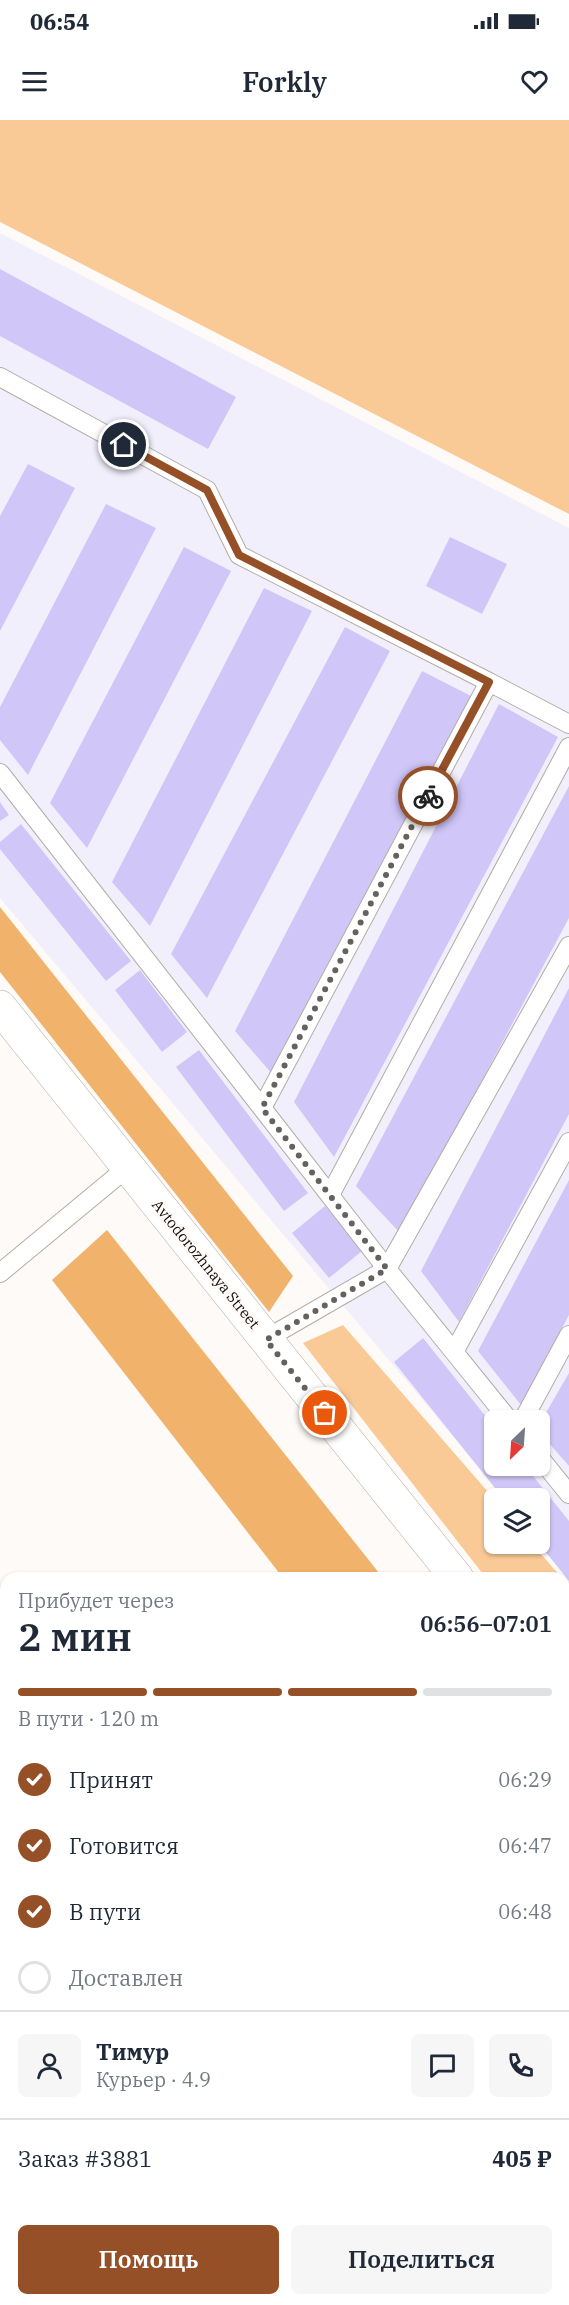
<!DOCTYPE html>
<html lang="ru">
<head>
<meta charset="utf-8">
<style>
	body { margin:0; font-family:"IBM Plex Serif",serif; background:#f6f6f7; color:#1f2937; height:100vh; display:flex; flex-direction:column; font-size:22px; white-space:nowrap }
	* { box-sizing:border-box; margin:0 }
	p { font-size:20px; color:#747a83 }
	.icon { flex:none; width:33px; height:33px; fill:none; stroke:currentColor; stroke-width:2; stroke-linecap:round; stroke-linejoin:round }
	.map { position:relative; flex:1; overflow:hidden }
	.side { position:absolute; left:0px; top:1452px; width:570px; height:734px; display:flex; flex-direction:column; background:#fff; border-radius:18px 18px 0 0; box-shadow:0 2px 4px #0004 }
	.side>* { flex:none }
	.needle { width:39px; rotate:205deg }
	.controls { position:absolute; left:484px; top:1290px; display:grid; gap:12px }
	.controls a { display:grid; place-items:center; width:66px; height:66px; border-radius:9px; background:#fff; box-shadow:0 2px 4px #0004; font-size:30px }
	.pin { position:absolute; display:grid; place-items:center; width:51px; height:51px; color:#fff; margin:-26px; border:3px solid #fff; border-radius:50%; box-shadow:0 2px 6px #0007 }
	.courier { position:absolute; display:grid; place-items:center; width:60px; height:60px; margin:-30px; border:4px solid #965028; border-radius:50%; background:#fff; color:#222; box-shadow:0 2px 8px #0007 }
	.head em { font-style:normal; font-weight:600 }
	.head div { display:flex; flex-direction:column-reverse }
	.head { display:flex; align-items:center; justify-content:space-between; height:102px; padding:0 18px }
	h1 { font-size:39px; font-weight:600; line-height:45px }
	.bar { display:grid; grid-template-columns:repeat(4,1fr); gap:9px 6px; align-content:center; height:72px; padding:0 18px }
	.bar i { height:8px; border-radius:4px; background:#e0e1e3 }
	.bar .current { background:#965028 }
	.bar p { grid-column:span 4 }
	.line { display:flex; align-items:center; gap:15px; padding:0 18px; border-top:2px solid #e0e1e3 }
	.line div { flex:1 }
	.round { display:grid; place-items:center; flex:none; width:63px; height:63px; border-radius:9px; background:#f6f6f7 }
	ol { padding:0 18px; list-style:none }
	li { display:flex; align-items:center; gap:18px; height:66px }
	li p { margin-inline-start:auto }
	li .icon { padding:6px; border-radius:50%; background:#965028; color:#fff; stroke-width:4 }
	li:last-child { color:#747a83 }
	li i { width:33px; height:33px; border:3px solid #e0e1e3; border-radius:50% }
	.primary-button { display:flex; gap:12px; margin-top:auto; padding:12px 18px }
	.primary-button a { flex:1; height:69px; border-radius:9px; background:#965028; color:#fff; font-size:24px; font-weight:600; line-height:69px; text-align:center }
	.primary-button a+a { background:#f6f6f7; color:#1f2937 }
	.status { display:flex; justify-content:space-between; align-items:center; height:42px; padding:0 30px; background:#fff; direction:ltr }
	.status svg { height:16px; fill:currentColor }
	header { display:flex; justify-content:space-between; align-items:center; height:78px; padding:0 18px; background:#fff; font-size:27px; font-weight:600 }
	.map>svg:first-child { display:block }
	.industrial { fill:#f2effc; fill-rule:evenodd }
	.green { fill:#faca96 }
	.forest { fill:#f1b26c }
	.building { fill:#d0c7f8 }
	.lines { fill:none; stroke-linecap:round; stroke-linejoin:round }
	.lane-casing { stroke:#b4aca4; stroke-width:20 }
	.street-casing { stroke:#b4aca4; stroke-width:34 }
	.lane { stroke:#fff; stroke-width:18 }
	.street { stroke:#fff; stroke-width:33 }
	.done { stroke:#64615e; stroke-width:6; stroke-dasharray:0 10.8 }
	.route { stroke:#965028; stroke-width:8 }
	.labels { text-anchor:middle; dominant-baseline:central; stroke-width:6; stroke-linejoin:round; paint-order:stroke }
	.street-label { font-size:15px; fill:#110e0b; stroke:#fefaf7 }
</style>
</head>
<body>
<div class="status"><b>06:54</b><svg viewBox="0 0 49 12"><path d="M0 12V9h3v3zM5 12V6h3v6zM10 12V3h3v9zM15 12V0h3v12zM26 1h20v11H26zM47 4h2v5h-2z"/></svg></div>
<header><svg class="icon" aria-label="menu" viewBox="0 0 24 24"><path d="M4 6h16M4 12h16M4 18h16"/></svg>Forkly<svg class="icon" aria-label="heart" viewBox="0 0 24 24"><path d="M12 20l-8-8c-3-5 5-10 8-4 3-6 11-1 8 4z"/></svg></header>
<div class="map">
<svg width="569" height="2185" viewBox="0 0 569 2185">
	<rect width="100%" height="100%" fill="#fefaf7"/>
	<!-- industrial -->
	<path class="industrial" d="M0 113 569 408V1455L540 1378H505L0 778ZM495 1300H540V1346H495Z
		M0 1971 6 1975V2107L0 2115Z"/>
	<!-- green -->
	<path class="green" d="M0 0H569V394L0 102Z
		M343 1205 495 1380V1424H532L562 1458H486L303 1223Z
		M564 1460 569 1466V1565L564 1559Z"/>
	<!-- forest -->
	<path class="forest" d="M0 787 293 1156 269 1192 0 852Z
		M107 1110 383 1458H283L52 1160Z
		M564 1688 569 1694V1826L564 1820Z"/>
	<!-- building -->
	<path class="building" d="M0 149 236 277 208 329 0 216Z
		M28 344 75 368 0 511V396Z
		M106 384 156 408 28 655 0 620V587Z
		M450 417 507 444 482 494 426 466Z
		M184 427 231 451 87 728 50 683Z
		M264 468 312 491 150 806 112 762Z
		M345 507 390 531 207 878 171 834Z
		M422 551 473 577 272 954 235 911Z
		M499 584 558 617 334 1037 294 982Z
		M569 666V798L400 1113 356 1066Z
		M0 682 9 695 0 701Z
		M21 704 131 841 106 861 0 729V722Z
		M140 850 187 912 162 932 115 870Z
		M569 868V994L459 1202 421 1151Z
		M199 930 308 1073 284 1091 176 947Z
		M569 1060V1195L521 1285 478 1231Z
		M325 1086 362 1131 329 1158 292 1113Z
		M423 1218 495 1308V1346H525L569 1401V1461L540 1425V1378H503L394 1242Z
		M569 1253V1346L540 1313V1303Z
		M569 2009V2036L564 2031V2014Z
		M319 2180H351L347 2185H318L316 2184Z"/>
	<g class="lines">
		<!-- lane casing -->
		<g class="lane-casing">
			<path id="lane" d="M0 257 207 370 239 435 489 562
				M0 653 262 988
				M330 1075 569 627
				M0 1153 128 1047
				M266 1219 387 1149 569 826
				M454 1232 569 1022
				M509 1300 387 1149 262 988 489 562 569 604
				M523 1300 569 1215
				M540 1338 569 1374
				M564 1852 569 1855
				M0 1865 6 1861"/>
		</g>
		<!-- street casing -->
		<g class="street-casing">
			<path id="street" d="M0 887 457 1458
				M564 1592 569 1598
				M564 1946 569 1943
				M363 2185 367 2180"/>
		</g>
		<!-- lane -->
		<use href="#lane" class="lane"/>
		<!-- street -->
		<use href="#street" class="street"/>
	</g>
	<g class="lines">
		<!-- done -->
		<path class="done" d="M325 1293 266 1220 387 1149 262 988 428 676"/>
		<!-- route -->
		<path class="route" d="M124 325 207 370 239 435 489 562 428 676"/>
	</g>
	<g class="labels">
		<!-- street labels -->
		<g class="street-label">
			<text transform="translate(206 1144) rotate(51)">Avtodorozhnaya Street</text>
		</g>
	</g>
</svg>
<div class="controls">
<a><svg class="needle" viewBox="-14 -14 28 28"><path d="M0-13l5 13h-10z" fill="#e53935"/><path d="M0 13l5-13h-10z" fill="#747a83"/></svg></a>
<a><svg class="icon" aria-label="layers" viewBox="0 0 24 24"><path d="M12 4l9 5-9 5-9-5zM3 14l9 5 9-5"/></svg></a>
</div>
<div class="pin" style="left:325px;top:1293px;background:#ea580c"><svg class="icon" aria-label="bag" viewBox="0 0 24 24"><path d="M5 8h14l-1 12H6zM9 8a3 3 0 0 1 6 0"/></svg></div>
<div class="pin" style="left:124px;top:325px;background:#1f2937"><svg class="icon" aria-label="home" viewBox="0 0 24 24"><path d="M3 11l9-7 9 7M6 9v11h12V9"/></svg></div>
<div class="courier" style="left:428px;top:676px"><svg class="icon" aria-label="bike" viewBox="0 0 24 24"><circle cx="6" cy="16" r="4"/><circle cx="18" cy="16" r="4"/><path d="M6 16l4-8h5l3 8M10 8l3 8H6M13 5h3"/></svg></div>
<section class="side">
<div class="head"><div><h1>2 мин</h1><p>Прибудет через</p></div><em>06:56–07:01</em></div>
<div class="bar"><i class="current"></i><i class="current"></i><i class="current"></i><i></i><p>В пути · 120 m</p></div>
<ol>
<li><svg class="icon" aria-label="check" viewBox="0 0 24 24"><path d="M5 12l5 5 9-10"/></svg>Принят<p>06:29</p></li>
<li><svg class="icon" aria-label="check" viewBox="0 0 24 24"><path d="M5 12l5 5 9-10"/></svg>Готовится<p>06:47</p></li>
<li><svg class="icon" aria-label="check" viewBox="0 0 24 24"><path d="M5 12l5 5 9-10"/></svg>В пути<p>06:48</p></li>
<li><i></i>Доставлен</li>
</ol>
<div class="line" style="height:108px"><a class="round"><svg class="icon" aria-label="person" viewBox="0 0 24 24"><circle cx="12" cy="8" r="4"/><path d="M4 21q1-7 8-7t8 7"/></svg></a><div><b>Тимур</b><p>Курьер · 4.9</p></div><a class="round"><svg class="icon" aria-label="chat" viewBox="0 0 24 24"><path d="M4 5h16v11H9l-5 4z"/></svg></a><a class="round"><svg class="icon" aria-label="phone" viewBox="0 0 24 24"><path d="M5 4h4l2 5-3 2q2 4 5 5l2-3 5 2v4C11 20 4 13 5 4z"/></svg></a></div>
<div class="line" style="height:78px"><div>Заказ #3881</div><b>405 ₽</b></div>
<div class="primary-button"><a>Помощь</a><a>Поделиться</a></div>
</section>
</div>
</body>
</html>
